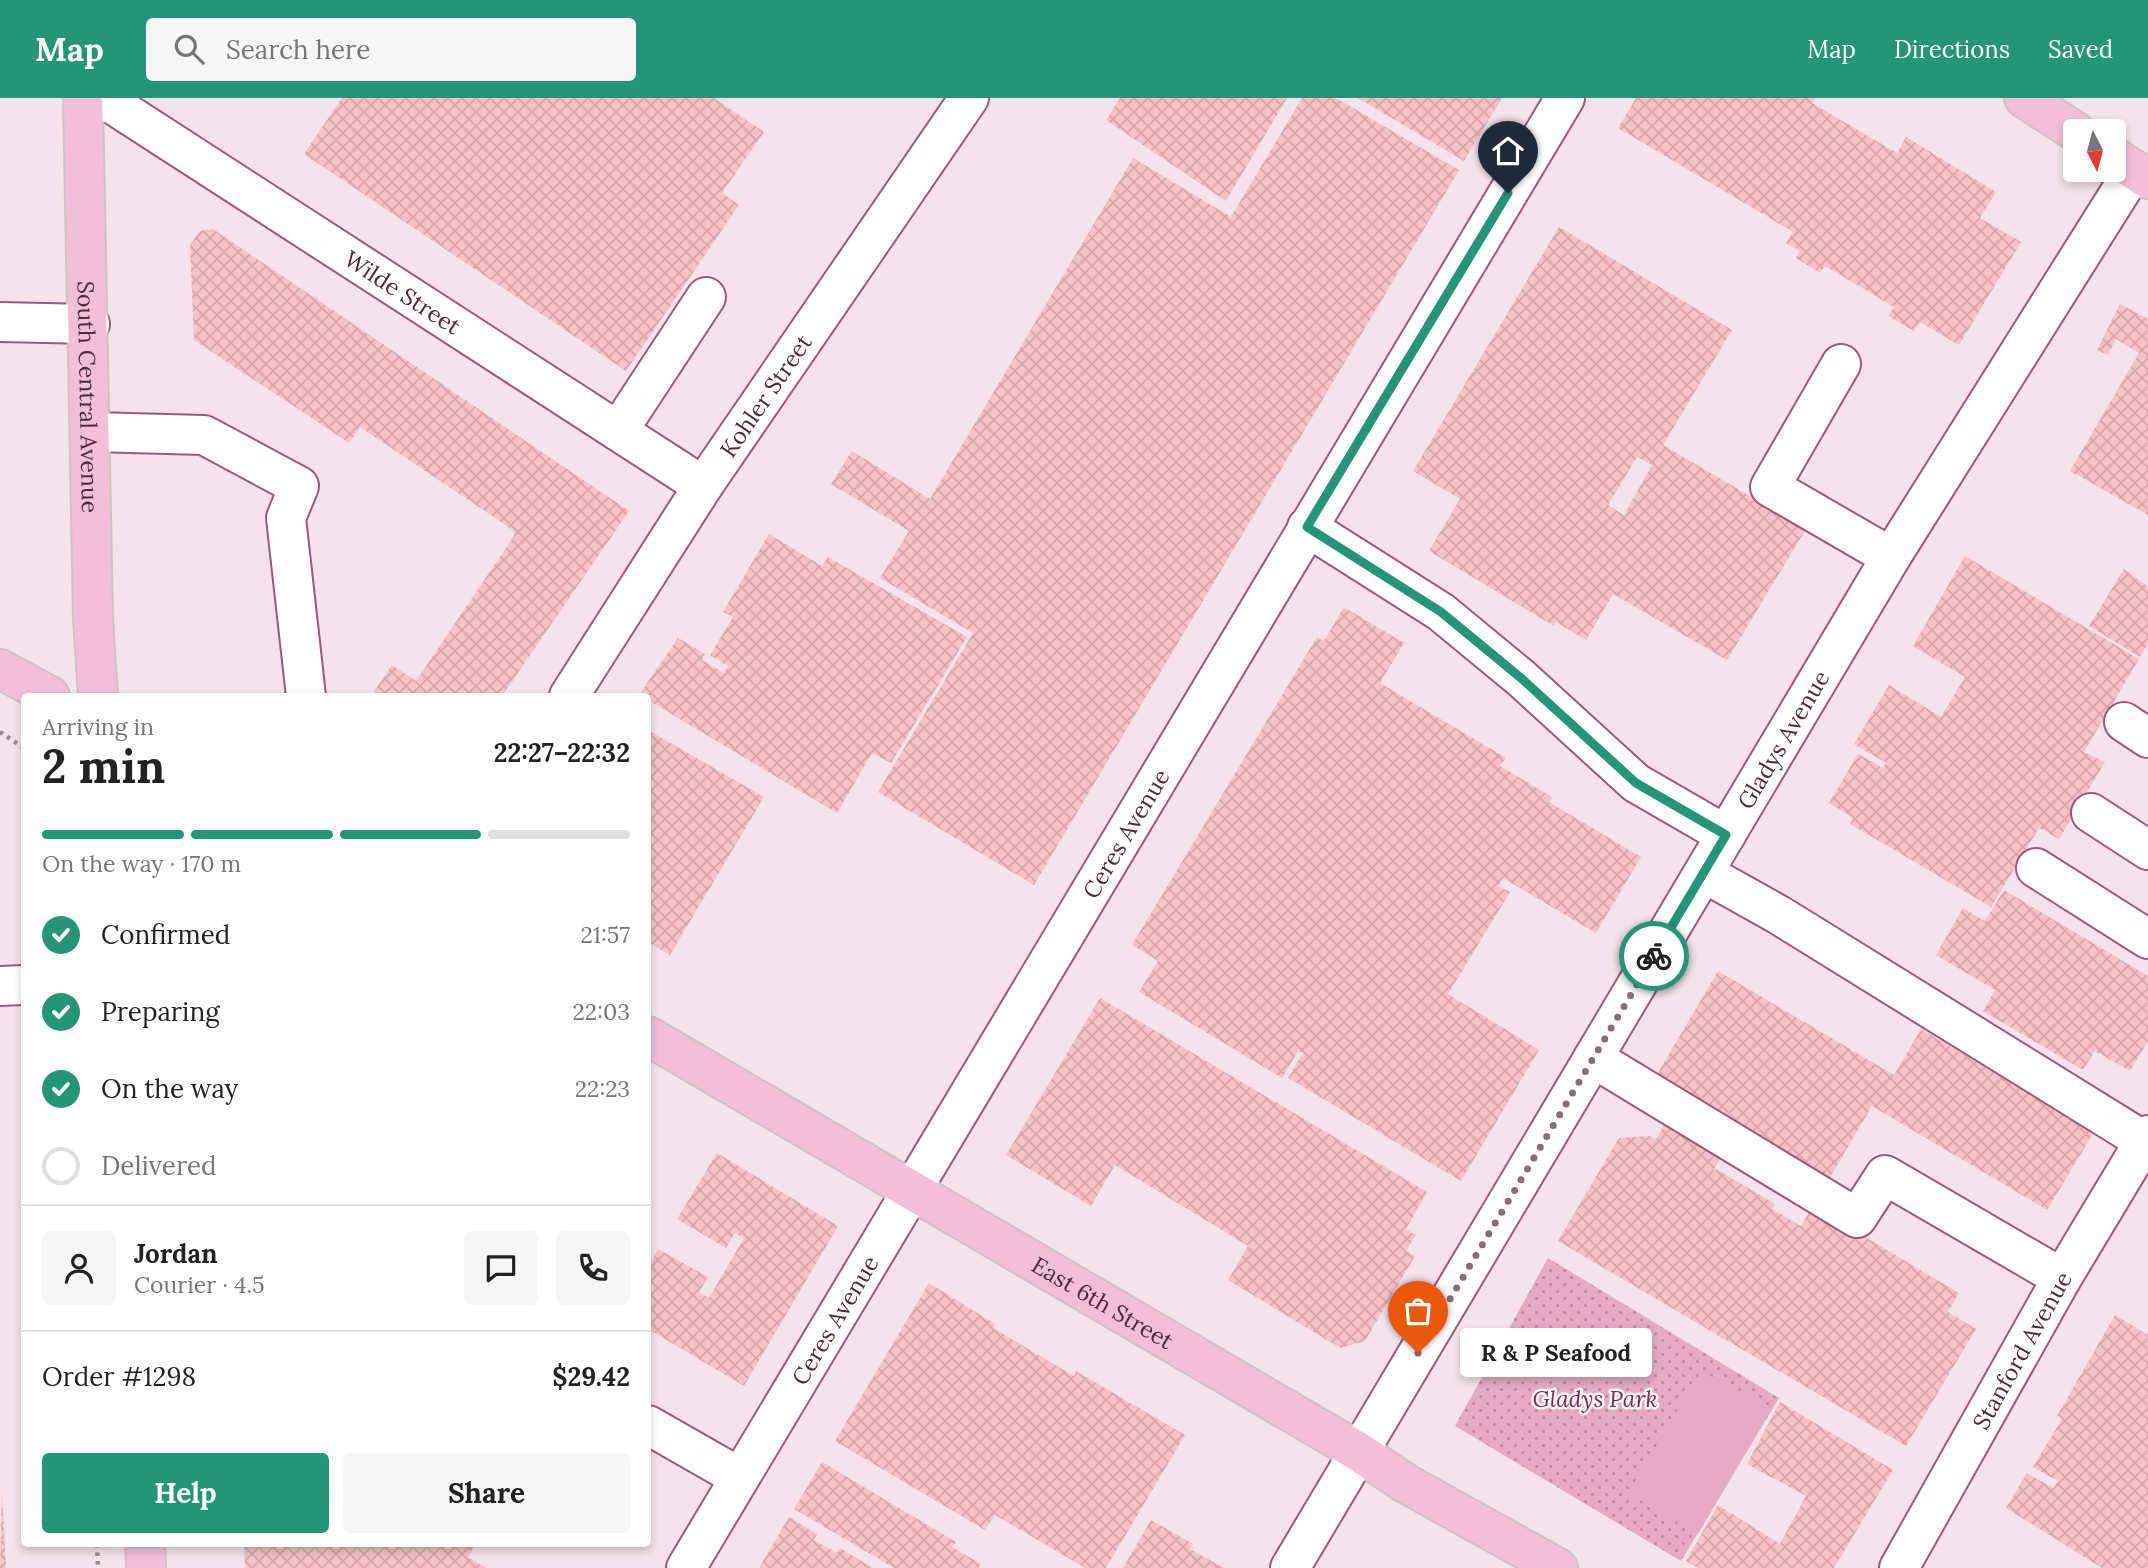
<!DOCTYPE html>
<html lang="en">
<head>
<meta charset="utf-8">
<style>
	body { margin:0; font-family:Lora,serif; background:#f6f6f6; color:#222; height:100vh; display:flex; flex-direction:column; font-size:26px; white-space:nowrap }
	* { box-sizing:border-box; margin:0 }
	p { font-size:23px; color:#767676 }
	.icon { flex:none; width:38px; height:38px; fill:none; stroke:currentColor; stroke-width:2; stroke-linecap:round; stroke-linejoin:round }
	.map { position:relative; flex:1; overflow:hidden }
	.side { position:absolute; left:21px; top:595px; width:630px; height:854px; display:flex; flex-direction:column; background:#fff; border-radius:7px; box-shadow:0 4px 10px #0003 }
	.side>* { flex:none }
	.needle { width:46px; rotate:174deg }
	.fabs { position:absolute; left:2063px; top:21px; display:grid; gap:14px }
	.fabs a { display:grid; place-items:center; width:63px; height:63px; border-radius:7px; background:#fff; box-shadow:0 4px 10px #0003; font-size:35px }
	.pin { position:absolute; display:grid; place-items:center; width:60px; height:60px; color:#fff; margin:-72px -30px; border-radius:50% 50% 50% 0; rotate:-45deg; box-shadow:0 0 7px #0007 }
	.pin .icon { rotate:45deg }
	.courier { position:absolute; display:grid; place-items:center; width:70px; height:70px; margin:-35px; border:5px solid #249577; border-radius:50%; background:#fff; color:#222; box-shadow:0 2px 9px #0007 }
	.bubble { position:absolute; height:49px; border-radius:7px; background:#fff; box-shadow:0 4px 10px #0003; font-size:23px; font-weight:700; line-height:49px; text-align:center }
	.overview em { font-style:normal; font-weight:700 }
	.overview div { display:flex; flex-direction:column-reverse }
	.overview { display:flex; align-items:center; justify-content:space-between; height:119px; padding:0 21px }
	h1 { font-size:46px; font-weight:700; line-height:52px }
	.bar { display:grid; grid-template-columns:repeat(4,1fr); gap:10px 7px; align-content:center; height:84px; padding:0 21px }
	.bar i { height:9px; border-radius:5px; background:#e0e0e0 }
	.bar .current { background:#249577 }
	.bar p { grid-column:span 4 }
	.line { display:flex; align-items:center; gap:18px; padding:0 21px; border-top:2px solid #e0e0e0 }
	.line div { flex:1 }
	.round { display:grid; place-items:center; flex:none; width:74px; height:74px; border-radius:7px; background:#f6f6f6 }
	ol { padding:0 21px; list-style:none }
	li { display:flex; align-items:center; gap:21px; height:77px }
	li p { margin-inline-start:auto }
	li .icon { padding:7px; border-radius:50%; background:#249577; color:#fff; stroke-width:4 }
	li:last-child { color:#767676 }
	li i { width:38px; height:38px; border:4px solid #e0e0e0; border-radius:50% }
	.cta { display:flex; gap:14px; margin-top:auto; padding:14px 21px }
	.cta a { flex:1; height:80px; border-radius:7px; background:#249577; color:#fff; font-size:28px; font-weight:700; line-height:80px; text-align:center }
	.cta a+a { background:#f6f6f6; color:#222 }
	header { display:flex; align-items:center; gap:42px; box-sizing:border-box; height:98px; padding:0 35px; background:#249577; color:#fff }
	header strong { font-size:33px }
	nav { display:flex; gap:38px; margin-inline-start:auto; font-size:24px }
	.search { width:490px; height:63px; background:#f6f6f6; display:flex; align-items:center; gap:18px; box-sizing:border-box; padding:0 24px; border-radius:7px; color:#767676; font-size:26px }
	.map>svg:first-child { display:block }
	.grass { fill:url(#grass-dots) }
	.garden { fill:#e6aac5 }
	.building { fill:url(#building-cross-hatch); fill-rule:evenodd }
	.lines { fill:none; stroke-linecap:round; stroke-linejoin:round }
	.minor-casing { stroke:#9f577a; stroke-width:42 }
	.major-casing { stroke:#cdc4c8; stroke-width:42 }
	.path { stroke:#a38b96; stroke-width:4.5; stroke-dasharray:3.5 5; stroke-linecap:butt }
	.minor { stroke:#fff; stroke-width:38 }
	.major { stroke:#f3bed7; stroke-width:38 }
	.done { stroke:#876d79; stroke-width:7; stroke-dasharray:0 12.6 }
	.route { stroke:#249577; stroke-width:9 }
	.labels { text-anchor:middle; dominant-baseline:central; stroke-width:5; stroke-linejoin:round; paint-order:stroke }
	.street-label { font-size:23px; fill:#4d2d3c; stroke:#f5f5f5 }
	.park-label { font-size:23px; font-style:italic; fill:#7f2957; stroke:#f5f5f5 }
</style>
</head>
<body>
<header>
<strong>Map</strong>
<div class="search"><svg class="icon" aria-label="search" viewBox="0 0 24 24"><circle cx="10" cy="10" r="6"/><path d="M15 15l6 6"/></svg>Search here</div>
<nav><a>Map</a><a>Directions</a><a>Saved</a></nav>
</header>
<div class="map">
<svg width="2148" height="1470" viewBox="0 0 2148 1470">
	<defs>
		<pattern id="grass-dots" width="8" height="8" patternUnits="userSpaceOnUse" patternTransform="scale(1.75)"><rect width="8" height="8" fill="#e6aac5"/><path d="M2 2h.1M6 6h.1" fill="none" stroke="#bd8ba1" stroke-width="1.8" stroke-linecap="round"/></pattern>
		<pattern id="building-cross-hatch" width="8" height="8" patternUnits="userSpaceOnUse" patternTransform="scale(1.75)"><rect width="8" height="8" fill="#f8c1c7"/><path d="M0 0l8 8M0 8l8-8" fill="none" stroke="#d6a6ac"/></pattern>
	</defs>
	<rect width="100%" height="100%" fill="#f4e3ea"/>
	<!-- grass -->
	<path class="grass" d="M1548 1160 1779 1300 1681 1463 1455 1328Z"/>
	<!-- garden -->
	<path class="garden" d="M1701 1273 1772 1310 1698 1436 1628 1395Z"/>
	<!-- building -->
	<path class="building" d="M342 0H714L764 34 722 95 739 107 626 273 304 56Z
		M1120 0H1287L1226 103 1106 22Z
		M1302 0H1336L1459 72 1034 787 878 694 973 535 880 480 909 433 831 386 852 353 930 401 1133 60 1231 119Z
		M1358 0H1502L1464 63Z
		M1636 0H1815L1812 5 1897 55 1906 39 1996 94 1980 120 2021 144 1959 247 1920 224 1914 233 1888 218 1894 209 1825 168 1820 175 1796 160 1800 153 1786 145 1793 134 1618 30Z
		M1559 129 1732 232 1663 347 1806 431 1727 562 1613 496 1586 542 1556 524 1554 528 1429 453 1460 401 1413 373ZM1637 359 1652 367 1624 417 1608 407Z
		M213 131 629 413 502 598H371L392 567 416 583 514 438 513 432 360 329 349 345 194 242 190 147 200 133Z
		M2120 206 2148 221V417L2070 373 2139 255 2116 241 2108 257 2097 252Z
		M769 436 822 468 828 459 967 539 891 665 872 655 837 715 648 602V598L639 597 678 540 705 556 702 562 724 575 728 568 710 557 733 519 723 514Z
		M1965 458 2139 561 2084 654 2105 664 2059 741 2039 730 1991 809 1850 726 1853 720 1829 705 1858 656 1883 670 1886 665 1854 646 1889 587 1941 619 1965 579 1913 548Z
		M2124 471 2148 489V546L2140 559 2089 528Z
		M1344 509 1404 545 1380 585 1506 660 1500 668 1552 699 1549 704 1641 759 1596 835 1503 780 1498 788 1510 794 1448 896 1539 952 1461 1083 1288 980 1303 955 1298 953 1282 980 1139 894 1158 863 1132 847 1317 539 1324 543Z
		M648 632 764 699 670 857 648 844Z
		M2004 792 2148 878V943L2130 973 2095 953 2083 972 1983 913 1995 892 1936 857 1963 810 1985 823Z
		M1718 873 1894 977 1921 931 2094 1034 2047 1112 1872 1008 1825 1088 1652 985Z
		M1100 900 1427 1094 1406 1131 1416 1137 1406 1153 1415 1158 1365 1243 1340 1250 1228 1182 1248 1148 1115 1067 1091 1108 1006 1057Z
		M1667 1022 1723 1055 1712 1075 1716 1071 1775 1106 1772 1111 1801 1128 1813 1108 1959 1195 1948 1214 1976 1231 1906 1348 1558 1143 1619 1040 1650 1038 1656 1041Z
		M717 1055 838 1128 744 1288 648 1231V1169L658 1151 708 1179 699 1194 709 1200 744 1140 735 1135 726 1150 677 1121Z
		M929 1185 995 1226 993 1230 1074 1278 1076 1273 1185 1337 1106 1470H1085L995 1417 985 1432 835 1343Z
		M2115 1217 2148 1237V1470H2102L2006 1410 2027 1375 2053 1390 2055 1388 2058 1383 2033 1369 2062 1321 2057 1318Z
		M1780 1304 1893 1372 1834 1470H1698L1686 1463 1718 1407 1780 1446 1806 1398 1747 1366Z
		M822 1364 956 1444 952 1449 981 1466 978 1470H894L794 1411Z
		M2 1394 6 1470H0Z
		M789 1419 817 1436 814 1442 837 1455 840 1450 873 1470H759Z
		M1151 1422 1193 1446 1190 1451 1224 1470H1123Z
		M244 1446H476L468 1459 486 1470H245Z"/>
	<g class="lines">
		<!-- minor casing -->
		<g class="minor-casing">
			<g id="minor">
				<path id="s1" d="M103 0 703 388"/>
				<path d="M0 224 90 226"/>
				<path d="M1841 266 1770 389 1891 459"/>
				<path d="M618 333 706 199"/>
				<path d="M92 334 204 337 299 388 286 420 306 598"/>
				<path d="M1307 429 1441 514 1521 580 1636 685 1726 737"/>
				<path id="s2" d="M569 598 703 388 969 0"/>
				<path d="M2124 624 2148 640"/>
				<path d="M2091 715 2148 752"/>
				<path d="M2036 770 2148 841"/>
				<path d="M1704 775 1779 817 2144 1043"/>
				<path d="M0 888 24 887"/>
				<path d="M1593 960 1857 1120 1885 1077 2062 1180"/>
				<path d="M648 1327 739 1379"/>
				<path id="s3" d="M686 1470 1565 0"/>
				<path id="s4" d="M1290 1470 1891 459 2134 72"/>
				<path id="s5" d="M1899 1470 2062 1180 2148 1037"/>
			</g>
		</g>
		<!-- major casing -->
		<g class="major-casing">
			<g id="major">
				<path id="s6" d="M83 0 93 520 98 598"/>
				<path d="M2024 0 2076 34"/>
				<path d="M2114 59 2148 81"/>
				<path d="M0 571 50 598"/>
				<path id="s7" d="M648 938 1359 1354 1405 1385 1558 1470"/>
				<path d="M145 1446 146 1470"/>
			</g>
		</g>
		<!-- path -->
		<path class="path" d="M0 634 24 650
			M97 1446 98 1470"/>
		<!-- minor -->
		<use href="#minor" class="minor"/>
		<!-- major -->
		<use href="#major" class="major"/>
	</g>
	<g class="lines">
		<!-- done -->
		<path class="done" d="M1418 1255 1654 858"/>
		<!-- route -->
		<path class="route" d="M1508 95 1307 429 1441 514 1521 580 1636 685 1726 737 1654 858"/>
	</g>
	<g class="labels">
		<!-- street labels -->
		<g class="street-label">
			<text stroke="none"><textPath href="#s1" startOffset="357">Wilde Street</textPath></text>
			<text stroke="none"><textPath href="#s2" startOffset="359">Kohler Street</textPath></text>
			<text stroke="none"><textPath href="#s6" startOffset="299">South Central Avenue</textPath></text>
			<text stroke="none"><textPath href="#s4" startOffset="964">Gladys Avenue</textPath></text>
			<text stroke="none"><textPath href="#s3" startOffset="856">Ceres Avenue</textPath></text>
			<text stroke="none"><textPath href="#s7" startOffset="527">East 6th Street</textPath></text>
			<text stroke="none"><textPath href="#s3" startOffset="289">Ceres Avenue</textPath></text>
			<text stroke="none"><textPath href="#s5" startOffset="250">Stanford Avenue</textPath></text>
		</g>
		<!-- park labels -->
		<g class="park-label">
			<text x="1595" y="1300">Gladys Park</text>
		</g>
	</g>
</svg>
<div class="fabs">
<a><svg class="needle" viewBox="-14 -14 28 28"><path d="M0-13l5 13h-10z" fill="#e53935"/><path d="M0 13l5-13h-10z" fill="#767676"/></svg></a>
</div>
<div class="pin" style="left:1418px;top:1255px;background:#ea580c"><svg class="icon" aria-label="bag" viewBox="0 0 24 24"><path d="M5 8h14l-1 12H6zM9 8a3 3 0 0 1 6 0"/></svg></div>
<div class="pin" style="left:1508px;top:95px;background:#1f2937"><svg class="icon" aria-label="home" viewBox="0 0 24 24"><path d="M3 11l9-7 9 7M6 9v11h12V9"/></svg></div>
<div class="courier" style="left:1654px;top:858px"><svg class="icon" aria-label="bike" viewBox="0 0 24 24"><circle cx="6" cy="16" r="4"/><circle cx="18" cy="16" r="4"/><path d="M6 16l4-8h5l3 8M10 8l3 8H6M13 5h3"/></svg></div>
<div class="bubble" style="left:1460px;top:1230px;width:192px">R &amp; P Seafood</div>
<section class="side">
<div class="overview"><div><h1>2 min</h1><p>Arriving in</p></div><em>22:27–22:32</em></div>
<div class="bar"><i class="current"></i><i class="current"></i><i class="current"></i><i></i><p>On the way · 170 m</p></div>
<ol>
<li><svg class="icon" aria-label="check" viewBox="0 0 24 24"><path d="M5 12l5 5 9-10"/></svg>Confirmed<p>21:57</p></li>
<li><svg class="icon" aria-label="check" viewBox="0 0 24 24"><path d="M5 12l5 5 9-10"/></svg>Preparing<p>22:03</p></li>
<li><svg class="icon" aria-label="check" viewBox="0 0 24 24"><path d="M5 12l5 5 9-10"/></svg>On the way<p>22:23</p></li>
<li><i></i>Delivered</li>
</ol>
<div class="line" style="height:126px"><a class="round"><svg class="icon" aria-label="person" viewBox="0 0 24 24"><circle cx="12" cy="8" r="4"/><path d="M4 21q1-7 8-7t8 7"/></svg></a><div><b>Jordan</b><p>Courier · 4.5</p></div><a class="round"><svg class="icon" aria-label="chat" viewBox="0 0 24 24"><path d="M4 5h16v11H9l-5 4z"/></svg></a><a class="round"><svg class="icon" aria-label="phone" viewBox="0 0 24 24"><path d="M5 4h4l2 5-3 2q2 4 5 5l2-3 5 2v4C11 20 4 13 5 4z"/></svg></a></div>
<div class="line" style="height:91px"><div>Order #1298</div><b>$29.42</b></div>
<div class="cta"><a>Help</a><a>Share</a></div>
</section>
</div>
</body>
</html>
